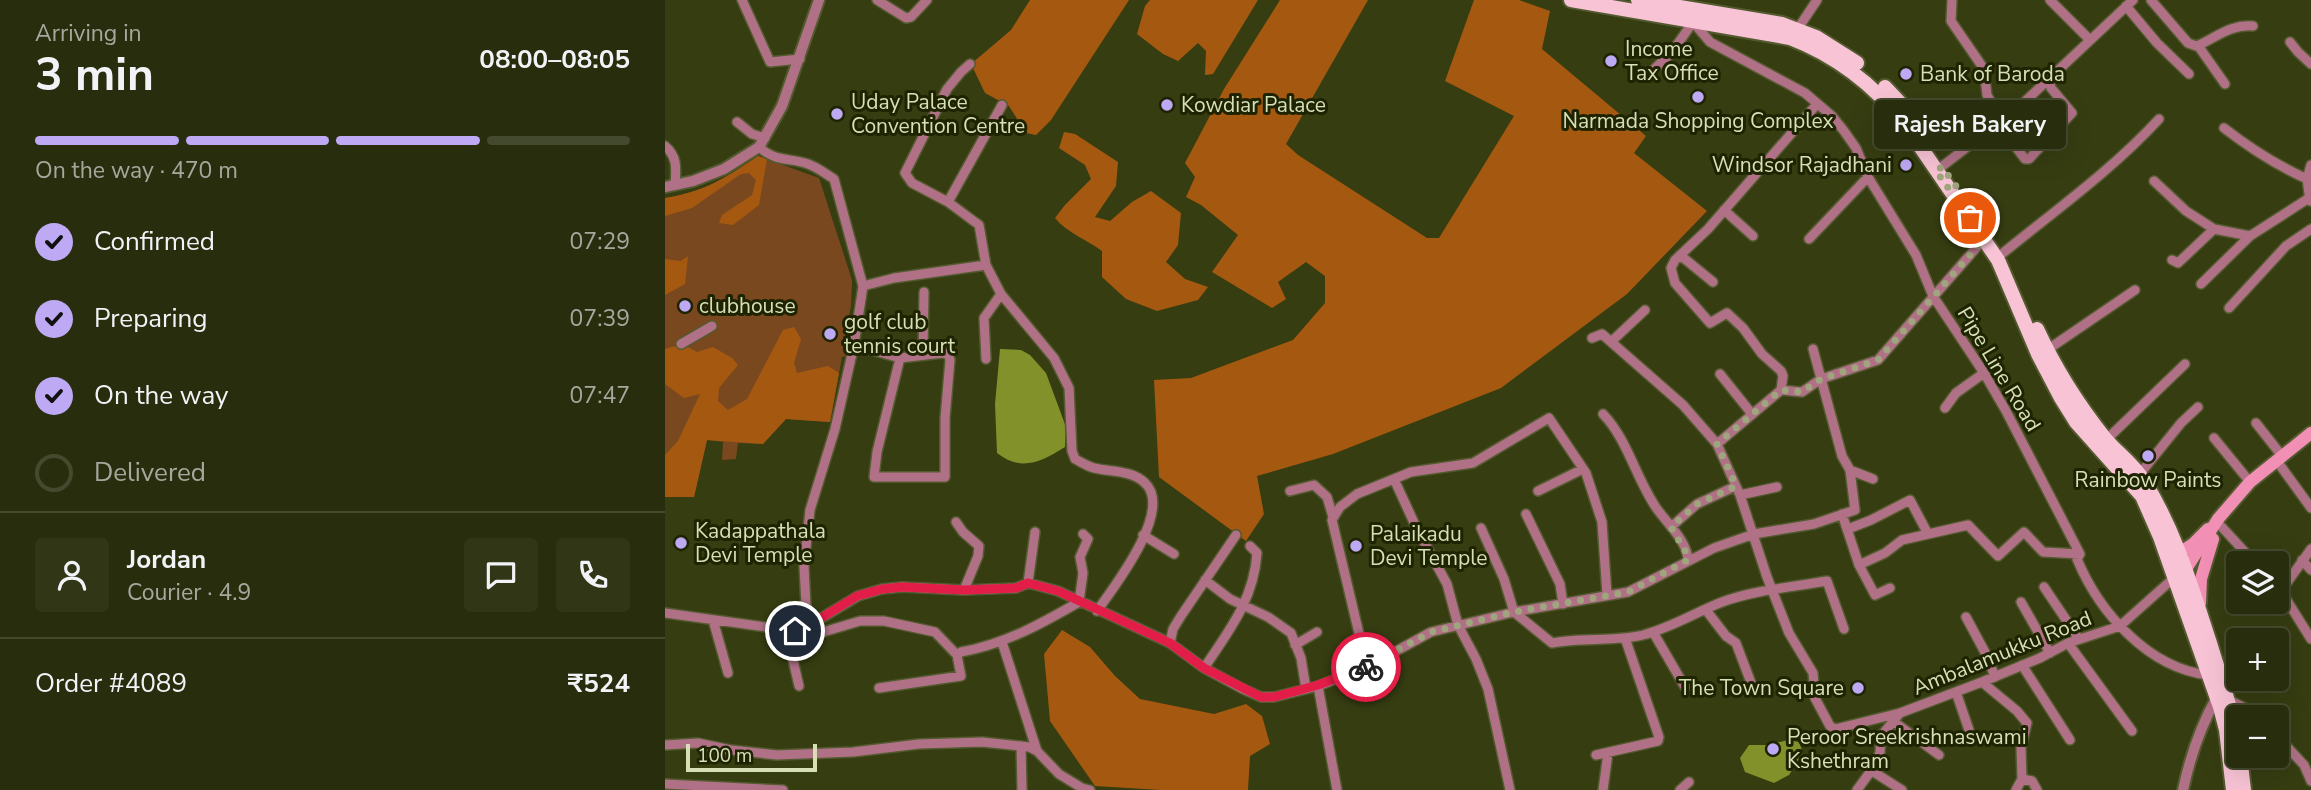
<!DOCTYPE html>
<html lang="en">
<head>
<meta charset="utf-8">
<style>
	body { margin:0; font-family:"Nunito Sans",sans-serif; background:#303616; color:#f1f3f6; height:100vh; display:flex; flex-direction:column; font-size:26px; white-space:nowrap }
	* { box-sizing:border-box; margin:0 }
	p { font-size:23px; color:#a5a89d }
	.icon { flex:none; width:38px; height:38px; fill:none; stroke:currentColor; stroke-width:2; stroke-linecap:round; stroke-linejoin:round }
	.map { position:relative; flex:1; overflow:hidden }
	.drawer { display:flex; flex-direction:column; background:#282e0d; width:665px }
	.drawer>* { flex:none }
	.fabs { position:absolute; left:1561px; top:551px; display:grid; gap:14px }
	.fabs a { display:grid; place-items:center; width:63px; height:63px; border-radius:7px; background:#282e0d; box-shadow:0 7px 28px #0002,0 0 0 2px #444a2e; font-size:35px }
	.scale { position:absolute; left:21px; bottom:18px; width:131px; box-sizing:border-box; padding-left:7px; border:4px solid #d7dfb7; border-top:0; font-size:19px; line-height:24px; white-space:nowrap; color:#d7dfb7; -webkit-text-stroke:5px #1e2301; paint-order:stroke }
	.pin { position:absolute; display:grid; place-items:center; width:60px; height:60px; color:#fff; margin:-30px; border:4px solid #fff; border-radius:50%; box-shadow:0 2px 7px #0007 }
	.courier { position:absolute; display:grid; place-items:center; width:70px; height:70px; margin:-35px; border:5px solid #e11d48; border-radius:50%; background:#fff; color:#222; box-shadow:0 2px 9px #0007 }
	.bubble { position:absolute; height:49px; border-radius:7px; background:#282e0d; box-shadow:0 7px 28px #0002,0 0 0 2px #444a2e; font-size:23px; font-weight:700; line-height:49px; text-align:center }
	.head em { font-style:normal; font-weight:700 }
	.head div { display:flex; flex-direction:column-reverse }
	.head { display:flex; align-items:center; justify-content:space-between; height:119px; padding:0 35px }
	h1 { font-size:46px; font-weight:700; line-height:52px }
	.bar { display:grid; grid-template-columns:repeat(4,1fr); gap:10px 7px; align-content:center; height:84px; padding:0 35px }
	.bar i { height:9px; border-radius:5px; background:#444a2e }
	.bar .selected { background:#bea9f4 }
	.bar p { grid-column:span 4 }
	.line { display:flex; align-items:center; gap:18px; padding:0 35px; border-top:2px solid #444a2e }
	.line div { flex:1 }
	.round { display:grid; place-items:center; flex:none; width:74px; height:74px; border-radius:7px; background:#303616 }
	ol { padding:0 35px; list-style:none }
	li { display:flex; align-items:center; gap:21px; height:77px }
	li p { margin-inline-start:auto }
	li .icon { padding:7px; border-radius:50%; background:#bea9f4; color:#111; stroke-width:4 }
	li:last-child { color:#a5a89d }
	li i { width:38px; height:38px; border:4px solid #444a2e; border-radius:50% }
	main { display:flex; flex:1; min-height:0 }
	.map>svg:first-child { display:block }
	.green { fill:#7a481f }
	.forest { fill:#a55910 }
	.water { fill:#83912b }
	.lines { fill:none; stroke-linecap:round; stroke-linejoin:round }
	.minor-casing { stroke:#535a2f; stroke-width:12 }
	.tertiary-casing { stroke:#535a2f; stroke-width:14 }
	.secondary-casing { stroke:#535a2f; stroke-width:16 }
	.primary-casing { stroke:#535a2f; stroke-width:18 }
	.minor { stroke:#b07187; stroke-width:9 }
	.tertiary { stroke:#b07187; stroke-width:10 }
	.secondary { stroke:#f28fb4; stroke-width:12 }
	.primary { stroke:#f8c4d5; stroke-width:14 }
	.done { stroke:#9fa67d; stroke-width:7; stroke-dasharray:0 12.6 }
	.route { stroke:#e11d48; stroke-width:9 }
	.poi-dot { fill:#bea9f4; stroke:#1e2301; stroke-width:2.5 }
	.labels { text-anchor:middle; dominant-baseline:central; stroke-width:6; stroke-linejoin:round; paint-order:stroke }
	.poi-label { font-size:21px; fill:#d7dfb7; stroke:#1e2301; text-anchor:start }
	.street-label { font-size:21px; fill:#d7dfb7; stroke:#1e2301 }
</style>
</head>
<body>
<main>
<section class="drawer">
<div class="head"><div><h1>3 min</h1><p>Arriving in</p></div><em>08:00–08:05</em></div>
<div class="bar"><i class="selected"></i><i class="selected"></i><i class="selected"></i><i></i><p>On the way · 470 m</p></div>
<ol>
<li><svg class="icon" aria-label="check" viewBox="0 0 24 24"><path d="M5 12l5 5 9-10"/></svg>Confirmed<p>07:29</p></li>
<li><svg class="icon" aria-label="check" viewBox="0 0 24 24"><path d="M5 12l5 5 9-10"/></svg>Preparing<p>07:39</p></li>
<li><svg class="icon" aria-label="check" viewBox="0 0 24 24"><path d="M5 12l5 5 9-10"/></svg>On the way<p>07:47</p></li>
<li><i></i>Delivered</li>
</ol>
<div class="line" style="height:126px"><a class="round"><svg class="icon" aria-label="person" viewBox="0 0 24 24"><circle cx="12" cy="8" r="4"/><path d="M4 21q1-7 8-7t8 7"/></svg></a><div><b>Jordan</b><p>Courier · 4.9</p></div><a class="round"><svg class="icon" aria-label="chat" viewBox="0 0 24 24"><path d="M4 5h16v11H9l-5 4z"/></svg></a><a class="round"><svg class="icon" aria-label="phone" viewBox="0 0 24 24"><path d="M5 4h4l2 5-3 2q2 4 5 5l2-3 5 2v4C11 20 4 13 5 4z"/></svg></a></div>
<div class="line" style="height:91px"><div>Order #4089</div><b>₹524</b></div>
</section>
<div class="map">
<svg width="1646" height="790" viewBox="0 0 1646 790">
	<rect width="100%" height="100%" fill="#363d11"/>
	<!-- green -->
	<path class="green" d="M93 156 154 178 187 280 186 306 180 337 181 356 177 357 165 422 121 419 98 444 73 443 71 459 57 460 58 442 42 440 29 497H0V198C41 191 59 179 93 156Z"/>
	<!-- forest -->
	<path class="forest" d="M365 0H464L386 120 371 135 361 133 344 106 320 93 306 64 346 30Z
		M485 0H593L548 74 540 75 541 51 533 43 513 61 498 54 472 34 480 6Z
		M615 0H703L621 144 633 155 762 238H774L849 116 780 81 809 0H854L885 11 877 49 981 136 969 153 1042 211 962 294 836 388 668 454 592 476 599 514 581 541 494 477 489 380 526 378 628 340 660 303V276L641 262 613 282 621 299 607 308 547 272 573 235 536 205 521 197 530 177 520 163 559 89Z
		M399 132 410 134 453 162 451 186 430 217 445 221 467 202 486 191 516 213 513 245 501 262 520 279 543 287 533 300 492 311 461 299 437 277V251C421 239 402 233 390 218L400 205 426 179 420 165 394 148Z
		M93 156 102 159 94 205 68 225 54 223 57 215 87 195 91 180 84 173 76 174 27 208 0 216V198C41 191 59 179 93 156Z
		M23 256 20 284 0 295V259L16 261Z
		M129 327 136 339 129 363 132 373 163 366 174 373 165 422 121 419 98 444 42 440 29 497H0V455L13 441 35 394 19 398 0 384V349L17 344 32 352 48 347 67 358 73 365 54 388 53 401 63 410 82 399 118 330Z
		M397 630 425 647 450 676 475 699 549 714 581 704 597 716 605 744 585 756 583 790H496L430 786 385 721 379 654Z"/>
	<!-- water -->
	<path class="water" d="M335 349 356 350 365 355 381 373 401 427 400 447C376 462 356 472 332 453L330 404Z
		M1123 740 1134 742 1138 753 1124 775 1109 783 1080 772 1075 758 1084 745H1102Z"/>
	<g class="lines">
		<!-- minor casing -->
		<g class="minor-casing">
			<path id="minor" d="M77 0 105 62 135 59
				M212 0 241 18 246 17 262 0
				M1287 0 1286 21 1319 69 1322 95 1336 121
				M1385 0 1425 40
				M1486 0 1523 43 1534 47 1560 84
				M1461 6 1492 43 1524 74
				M1028 22 1045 42 1140 93 1167 116 1179 131 1191 148 1203 177 1251 255 1268 296 1319 373 1341 411 1415 554 1412 559C1434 612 1483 668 1543 675
				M1130 33 1152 0
				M1625 42 1633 52 1646 64
				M1532 46C1552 37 1566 24 1588 26
				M305 64 296 72 282 89 240 173 247 183 283 202 314 225 321 265 336 294 389 358 404 388 407 451 410 459C416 462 422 466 429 468 446 472 467 470 480 483 509 510 449 587 432 611
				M982 76 1007 52 1028 22V18
				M72 122 87 134 100 138
				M1559 128C1586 149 1611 165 1642 179
				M1351 135 1350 146 1360 159H1364L1407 113 1386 88 1384 80
				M0 146C13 157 11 169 10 185
				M94 147C112 163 124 157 143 164 152 167 161 174 169 179L198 286 189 345 170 429 145 510 139 566 142 626
				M1271 171 1353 108 1468 0
				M1489 181 1521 211 1549 229
				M1645 201 1642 179 1646 165
				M283 202 337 105
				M1059 210 1088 236
				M1144 239 1203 177
				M1338 253C1391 210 1448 169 1494 119
				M1015 255 1048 282
				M1507 260 1513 263 1549 229 1585 236
				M1536 284 1585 236 1644 198
				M198 286 229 278 321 265
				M1564 308 1621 246 1646 229
				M927 338 937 334 1018 405 1052 444 1075 495 1102 577 1124 633 1148 673 1150 698 1165 726 1170 729 1235 713
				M947 341 980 310
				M16 344 47 326
				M189 345 235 358 278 353 283 354 285 360 280 418V477H209L212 452 235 358
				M1382 350 1470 290
				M258 355 259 292
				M321 359 319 318 336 294
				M1055 374 1087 414
				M1116 390 1118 376 1116 371 1097 354 1078 328 1062 313 1045 323 1010 283 1006 268 1010 260 1043 229 1152 104
				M1280 408 1291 393 1319 373
				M938 414C963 440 971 479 992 509 1003 524 1022 541 1023 560
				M1591 423 1617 456
				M1549 438 1585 482
				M1441 440 1520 364
				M1052 444 1116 390 1137 392 1156 379 1213 360 1325 232
				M1612 461 1646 508
				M1185 470 1208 479
				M1474 475 1516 423 1533 407
				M729 479 751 527 782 584 793 625 811 659 823 689 845 790
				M625 491 649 485 662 497 668 517
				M873 491 918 469
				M1075 495 1112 487
				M861 514 895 584 898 604
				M1177 514 1194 565 1210 595 1225 588
				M291 522 298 532 314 546 313 556 299 590
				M1554 524 1591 564
				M1006 527 1032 504 1071 486
				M816 528 839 579 849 612 887 643C917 637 949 642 978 635 1008 627 1029 613 1057 602 1090 590 1127 587 1162 581L1179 629
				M1183 529 1206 520 1245 500 1263 534
				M478 535 509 554
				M1637 560 1646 570
				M1194 565 1220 553 1237 540 1303 525 1333 556 1359 532 1378 552 1415 554
				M540 580 565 599 603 617 626 633 636 658 641 689
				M363 583 370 532
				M1612 586 1616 591 1646 549
				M1379 587 1414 639
				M1616 591 1646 639
				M1356 602 1385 653
				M1041 610 1061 636 1071 643 1088 688
				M0 613 130 631 138 629 193 596 217 589 237 587 299 590 351 588 363 583 393 591 505 643 539 668 578 689 596 697H609L653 686 702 667 766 632 849 612 963 592 1049 548 1089 534 1149 524 1190 510 1185 470 1177 456 1148 349
				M1301 617 1322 656 1330 677
				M48 620 63 673
				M147 623 154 632H158L195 621H219L270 632 292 655
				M121 630 134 686
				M988 632 1020 687
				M337 642 372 751
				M505 643 508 629 516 616 571 535
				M1403 643 1467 731
				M630 645 652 632
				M1357 665 1405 740
				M702 667 667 520 675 507 692 494 746 472 808 463 884 418 921 473 937 522 942 595
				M539 668C564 631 589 599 592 553L585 546
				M1317 682 1352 711 1362 723 1356 748 1357 779 1351 790
				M653 686 672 790
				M214 688 296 676 292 655 296 652C340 644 376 624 414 602L418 573 415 557 423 539 418 534
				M1291 692 1304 730
				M1564 700 1586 711 1593 718
				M1228 721 1274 755
				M1612 736 1639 765 1646 781
				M0 745 33 743 66 750 112 755 188 752 254 744 317 742 364 747 372 751 394 774 417 788 425 790
				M356 746 357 790
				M931 755 993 741 994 737 960 638
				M1207 771 1237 790
				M1357 779 1367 781 1372 790
				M0 784 118 790
				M938 790 943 753
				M1015 790 1024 782
				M1192 790 1211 764 1215 752 1216 736 1235 713 1317 682 1375 658 1403 643 1455 626 1511 576"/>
		</g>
		<!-- tertiary casing -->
		<g class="tertiary-casing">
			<path id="tertiary" d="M0 187 28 181 59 169 94 147 117 106 154 0
				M1518 790C1525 757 1535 727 1552 697H1555"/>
		</g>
		<!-- secondary casing -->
		<g class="secondary-casing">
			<path id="secondary" d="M1514 553 1528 544 1543 529
				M1521 569 1553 519 1585 482 1646 433
				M1535 603 1536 579 1548 539"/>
		</g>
		<!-- primary casing -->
		<g class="primary-casing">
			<path id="primary" d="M906 0 1125 38C1172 56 1208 84 1239 123L1333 260 1373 354 1396 398 1411 422 1477 496 1495 537 1555 707 1561 730 1568 790
				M973 0 1117 24 1151 37 1192 63
				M1220 87 1239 107 1254 128
				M1372 329C1391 370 1411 402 1439 437 1452 453 1468 463 1479 481 1510 530 1527 588 1545 643 1555 676 1566 707 1573 740
				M1575 756 1579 790"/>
		</g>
		<!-- minor -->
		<use href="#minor" class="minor"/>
		<!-- tertiary -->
		<use href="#tertiary" class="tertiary"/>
		<!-- secondary -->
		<use href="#secondary" class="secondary"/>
		<!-- primary -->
		<use href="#primary" class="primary"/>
	</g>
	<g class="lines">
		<!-- done -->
		<path class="done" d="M701 667 766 632 849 612 963 592 1023 560 1022 554 1006 527 1032 504 1071 486 1052 444 1116 390 1137 392 1156 379 1213 360 1325 232 1277 167 1271 171 1305 218"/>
		<!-- route -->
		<path class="route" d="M130 631 138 629 192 596 217 589 237 587 299 590 351 588 363 583 393 591 505 643 539 668 596 697H609L653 685 701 667"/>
	</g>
	<!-- markers -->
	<g class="poi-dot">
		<circle cx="946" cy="61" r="7"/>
		<circle cx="1241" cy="74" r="7"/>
		<circle cx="1033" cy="97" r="7"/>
		<circle cx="502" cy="105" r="7"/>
		<circle cx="172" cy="114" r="7"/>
		<circle cx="1241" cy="165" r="7"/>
		<circle cx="20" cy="306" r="7"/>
		<circle cx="165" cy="334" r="7"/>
		<circle cx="1483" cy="456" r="7"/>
		<circle cx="16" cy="543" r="7"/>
		<circle cx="691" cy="546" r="7"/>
		<circle cx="1193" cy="688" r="7"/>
		<circle cx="1108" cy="749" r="7"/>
	</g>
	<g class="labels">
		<!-- poi labels -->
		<g class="poi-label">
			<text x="960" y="49">Income<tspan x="960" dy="24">Tax Office</tspan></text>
			<text x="1255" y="74">Bank of Baroda</text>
			<text x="186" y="102">Uday Palace<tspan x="186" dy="24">Convention Centre</tspan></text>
			<text x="516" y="105">Kowdiar Palace</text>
			<text x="1033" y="121" text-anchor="middle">Narmada Shopping Complex</text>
			<text x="1227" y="165" text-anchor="end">Windsor Rajadhani</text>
			<text x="34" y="306">clubhouse</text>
			<text x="179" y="322">golf club<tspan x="179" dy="24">tennis court</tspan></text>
			<text x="1483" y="480" text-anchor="middle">Rainbow Paints</text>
			<text x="30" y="531">Kadappathala<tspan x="30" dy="24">Devi Temple</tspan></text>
			<text x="705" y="534">Palaikadu<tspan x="705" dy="24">Devi Temple</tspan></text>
			<text x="1179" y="688" text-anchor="end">The Town Square</text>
			<text x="1122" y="737">Peroor Sreekrishnaswami<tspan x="1122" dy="24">Kshethram</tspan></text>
		</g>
		<!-- street labels -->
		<g class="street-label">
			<text transform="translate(1334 369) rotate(59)">Pipe Line Road</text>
			<text transform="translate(1337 653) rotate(-22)">Ambalamukku Road</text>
		</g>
	</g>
</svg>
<div class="fabs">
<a><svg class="icon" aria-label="layers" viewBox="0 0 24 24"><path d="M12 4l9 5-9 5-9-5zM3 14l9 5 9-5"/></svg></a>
<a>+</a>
<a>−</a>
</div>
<div class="scale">100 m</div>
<div class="pin" style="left:1305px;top:218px;background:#ea580c"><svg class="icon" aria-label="bag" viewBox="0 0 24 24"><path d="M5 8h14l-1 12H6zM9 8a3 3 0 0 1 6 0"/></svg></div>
<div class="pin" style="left:130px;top:631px;background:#1f2937"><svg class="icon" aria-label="home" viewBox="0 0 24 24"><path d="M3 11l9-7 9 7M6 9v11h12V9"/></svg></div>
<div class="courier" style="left:701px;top:667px"><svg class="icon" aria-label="bike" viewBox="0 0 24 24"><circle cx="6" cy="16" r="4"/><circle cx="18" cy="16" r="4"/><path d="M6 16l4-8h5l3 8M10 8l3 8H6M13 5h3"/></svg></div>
<div class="bubble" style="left:1209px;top:100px;width:192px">Rajesh Bakery</div>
</div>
</main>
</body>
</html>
